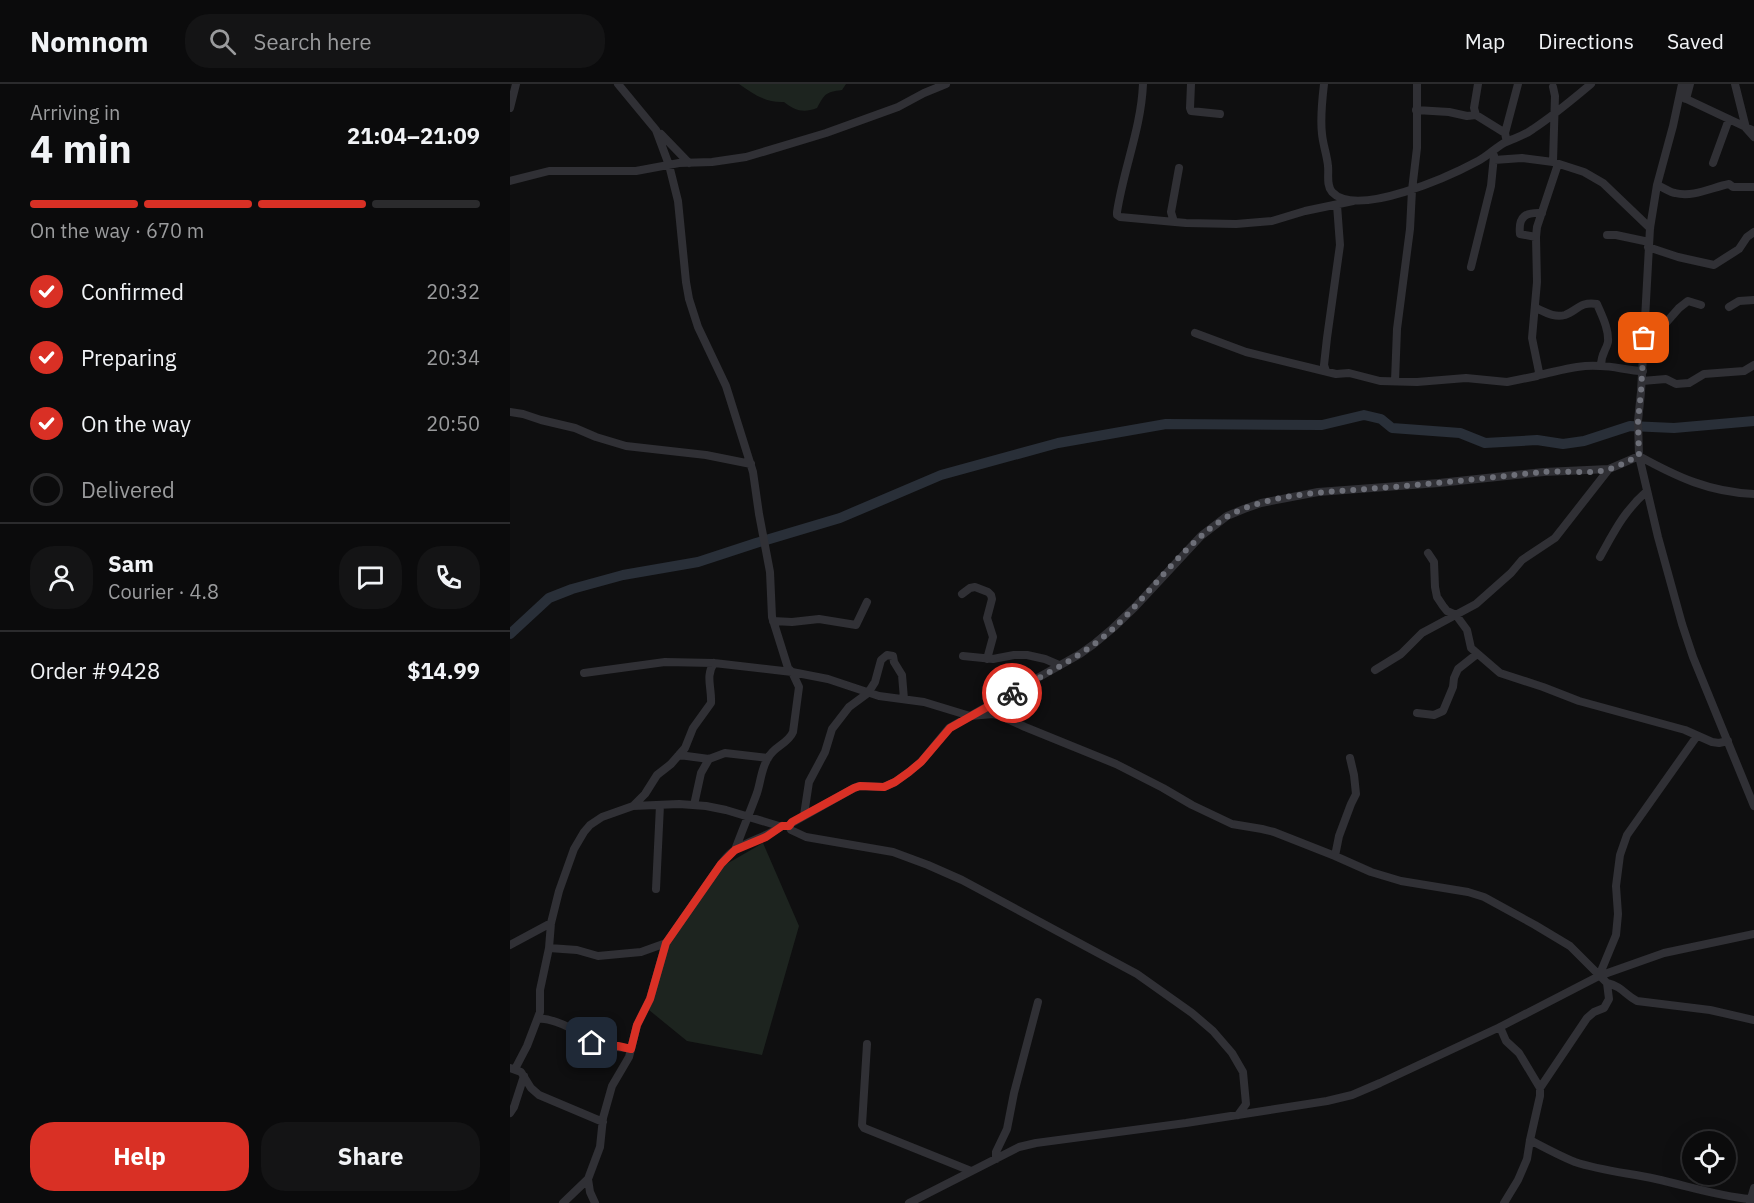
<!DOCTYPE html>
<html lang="en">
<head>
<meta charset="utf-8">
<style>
	body { margin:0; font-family:"IBM Plex Sans",sans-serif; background:#141415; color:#f1f3f6; height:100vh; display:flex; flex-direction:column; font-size:22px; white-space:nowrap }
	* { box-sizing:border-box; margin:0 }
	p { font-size:20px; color:#9a9b9d }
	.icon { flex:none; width:33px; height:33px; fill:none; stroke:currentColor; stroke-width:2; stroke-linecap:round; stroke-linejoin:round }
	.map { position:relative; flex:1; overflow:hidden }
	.sheet { display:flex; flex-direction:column; background:#0b0b0c; width:510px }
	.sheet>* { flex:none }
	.fabs { position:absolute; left:1172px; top:1047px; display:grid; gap:12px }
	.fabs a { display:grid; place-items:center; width:54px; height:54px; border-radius:50%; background:#0b0b0c; box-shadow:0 6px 24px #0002,0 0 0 2px #2b2b2d; font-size:30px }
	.pin { position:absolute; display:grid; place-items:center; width:51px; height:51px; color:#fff; margin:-26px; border-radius:12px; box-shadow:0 3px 9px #0006 }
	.courier { position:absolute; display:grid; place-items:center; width:60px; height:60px; margin:-30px; border:4px solid #d93025; border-radius:50%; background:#fff; color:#222; box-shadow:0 2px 8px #0007 }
	.overview em { font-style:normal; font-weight:700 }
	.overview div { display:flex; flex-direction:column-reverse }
	.overview { display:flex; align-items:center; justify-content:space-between; height:102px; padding:0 30px }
	h1 { font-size:39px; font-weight:700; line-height:45px }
	.bar { display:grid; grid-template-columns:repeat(4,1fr); gap:9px 6px; align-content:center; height:72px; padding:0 30px }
	.bar i { height:8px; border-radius:4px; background:#2b2b2d }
	.bar .active { background:#d93025 }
	.bar p { grid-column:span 4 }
	.line { display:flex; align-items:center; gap:15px; padding:0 30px; border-top:2px solid #2b2b2d }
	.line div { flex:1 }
	.round { display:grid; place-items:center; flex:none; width:63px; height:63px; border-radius:24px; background:#141415 }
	ol { padding:0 30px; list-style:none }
	li { display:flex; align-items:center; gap:18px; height:66px }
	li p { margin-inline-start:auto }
	li .icon { padding:6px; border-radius:50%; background:#d93025; color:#fff; stroke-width:4 }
	li:last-child { color:#9a9b9d }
	li i { width:33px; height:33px; border:3px solid #2b2b2d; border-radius:50% }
	.button { display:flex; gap:12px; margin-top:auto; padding:12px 30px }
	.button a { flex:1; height:69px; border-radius:24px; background:#d93025; color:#fff; font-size:24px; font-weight:700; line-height:69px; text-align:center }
	.button a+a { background:#141415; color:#f1f3f6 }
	header { display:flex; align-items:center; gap:36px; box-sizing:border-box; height:84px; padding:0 30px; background:#0b0b0c; border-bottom:2px solid #2b2b2d }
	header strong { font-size:28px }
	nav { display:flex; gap:33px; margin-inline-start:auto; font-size:21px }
	.search { width:420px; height:54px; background:#141415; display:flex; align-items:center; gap:15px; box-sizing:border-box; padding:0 21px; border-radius:24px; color:#9a9b9d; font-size:22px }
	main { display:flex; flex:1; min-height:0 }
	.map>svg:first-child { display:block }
	.green { fill:#1d241f }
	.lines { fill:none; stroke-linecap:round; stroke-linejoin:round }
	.river { stroke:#292f38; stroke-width:10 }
	.minor { stroke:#303035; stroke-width:8 }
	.done { stroke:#6d6f78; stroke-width:6; stroke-dasharray:0 10.8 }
	.route { stroke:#d93025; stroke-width:8 }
</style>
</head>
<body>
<header>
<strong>Nomnom</strong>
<div class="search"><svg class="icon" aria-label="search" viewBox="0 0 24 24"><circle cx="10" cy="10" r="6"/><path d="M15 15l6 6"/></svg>Search here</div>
<nav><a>Map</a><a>Directions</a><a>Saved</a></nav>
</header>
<main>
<section class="sheet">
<div class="overview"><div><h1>4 min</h1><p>Arriving in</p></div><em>21:04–21:09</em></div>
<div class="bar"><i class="active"></i><i class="active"></i><i class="active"></i><i></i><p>On the way · 670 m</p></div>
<ol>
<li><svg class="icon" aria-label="check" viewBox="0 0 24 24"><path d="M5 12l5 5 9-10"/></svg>Confirmed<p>20:32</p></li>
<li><svg class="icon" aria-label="check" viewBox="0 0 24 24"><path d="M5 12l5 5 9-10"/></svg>Preparing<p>20:34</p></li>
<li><svg class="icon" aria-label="check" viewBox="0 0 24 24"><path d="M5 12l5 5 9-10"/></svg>On the way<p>20:50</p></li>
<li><i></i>Delivered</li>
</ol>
<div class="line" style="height:108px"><a class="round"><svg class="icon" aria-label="person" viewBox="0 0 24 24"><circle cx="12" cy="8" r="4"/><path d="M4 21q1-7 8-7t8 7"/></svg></a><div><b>Sam</b><p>Courier · 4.8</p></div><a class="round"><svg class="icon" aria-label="chat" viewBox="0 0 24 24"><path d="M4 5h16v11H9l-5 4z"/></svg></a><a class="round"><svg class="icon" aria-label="phone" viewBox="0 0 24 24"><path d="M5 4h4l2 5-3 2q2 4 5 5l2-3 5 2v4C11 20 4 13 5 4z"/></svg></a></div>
<div class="line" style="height:78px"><div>Order #9428</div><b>$14.99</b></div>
<div class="button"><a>Help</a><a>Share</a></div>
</section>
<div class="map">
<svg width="1244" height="1119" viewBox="0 0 1244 1119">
	<rect width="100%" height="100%" fill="#0f0f10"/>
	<!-- green -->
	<path class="green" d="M229 0H336L332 6C315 8 315 10 307 24 294 29 285 27 274 18 256 19 243 10 229 0Z
		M253 759 289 842 252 971 177 957 139 926 160 859 213 782Z"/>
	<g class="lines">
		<!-- river -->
		<path class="river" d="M0 550 39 514 62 505 113 491 188 478 246 459 330 434 431 391 548 359 656 340 812 341 854 331 871 335 882 344 950 349 975 359 1027 356 1053 360 1074 357 1120 342 1164 344 1244 337"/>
		<!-- minor -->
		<path class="minor" d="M108 0 146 46 159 81 168 117 176 198 179 215 188 243 216 302 243 388 249 430 260 488 262 533 278 584 282 588 318 595 369 612 414 618 460 632 483 630 491 632 515 643 606 680 653 704 682 721 722 740 752 745 764 748 825 772 861 788 891 797 958 808 974 813 1025 841 1060 862 1097 899 1099 915 1094 924 1084 928 1077 934 1030 1004
			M633 0C631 45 614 83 607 128V131L610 133 676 139 726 140 762 137 795 127 843 117
			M681 0 680 24 681 27 710 30
			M814 0C812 17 810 34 812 50 813 61 817 71 818 82 819 90 816 101 822 108 847 135 942 91 968 77 978 72 985 64 994 59 1004 54 1014 52 1023 45 1043 32 1062 16 1081 0
			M968 0 964 24 966 31 995 49
			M1172 0 1163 42 1147 101 1140 144 1131 308 1128 337 1129 372 1148 453 1172 540 1183 573 1244 722
			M1225 0 1236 44 1244 53
			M1170 12 1244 47
			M1176 15 1180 0
			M0 24 6 0
			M906 26 939 28 957 32 966 31
			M151 50 179 79
			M996 54 995 49 1008 0
			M984 76 1012 74 1043 78 1074 88 1093 99 1140 144
			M1043 78 1045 12 1043 3
			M1203 79 1219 35
			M0 97 39 87H126L169 79 202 78 236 73 316 49 388 23 414 9 436 0
			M1147 101C1153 103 1159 108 1165 109 1183 114 1203 103 1219 100L1223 103H1244
			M664 138 661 128 669 84
			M1097 151H1106L1139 158
			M1026 153 1010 150C1008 132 1016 128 1032 129
			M1138 163 1168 173 1204 181 1229 165 1237 153 1244 148
			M961 183 981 102 984 72
			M1219 223 1229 217 1244 216
			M1026 224C1035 228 1044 234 1055 231 1067 227 1070 217 1087 220 1092 232 1099 245 1098 258 1096 267 1091 269 1091 282
			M1135 237 1149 242 1154 241 1169 224 1178 217 1191 221
			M685 249 736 268 826 290 839 289 870 297 907 298 956 294 997 298 1027 292 1029 288 1022 254 1027 198 1026 153 1027 143 1048 80
			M816 287 814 281 817 254 830 161 827 121
			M1029 291C1049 287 1070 280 1090 282 1105 282 1118 287 1133 287
			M885 297 887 245 900 145 902 106 907 64V0
			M1132 297 1156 295 1166 300 1179 299 1194 290 1234 287 1244 281
			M0 328 13 330 31 336 65 344 86 353 116 362 196 371 241 380
			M918 469 924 478 925 503 927 513 933 522 937 527 946 531 957 546 961 564 990 589 1033 603 1069 617 1175 646 1202 658 1209 659 1218 657
			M1090 473C1104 448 1114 427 1137 407
			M452 510 460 504 465 503 478 508 481 511 482 515 477 534 483 553 477 575
			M263 537 282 538 309 535 346 541 357 518
			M453 572 483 575 504 571H517L535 575 549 581
			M865 586 891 570 912 549 966 520 1001 489 1012 476 1045 454 1099 385
			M74 589 155 578 204 579 282 588 289 603 283 648C278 660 264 662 258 674 251 685 251 697 247 709 240 728 232 747 225 766
			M907 629 924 631 933 627 943 603 944 594 948 585 967 570
			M169 671 199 675 215 669 258 674
			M124 721 135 710 147 691 161 680 175 664 183 644 201 619C202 604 195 592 204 579
			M184 721 191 689 199 675
			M294 731 299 698 315 668 322 645 339 623 358 609 365 598 371 576 377 571 383 572 384 578 392 591 394 615
			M825 772 829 752 841 720 846 710 844 691 840 674
			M146 805 150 721
			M0 861 41 839
			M39 864 67 866 88 872 131 868 156 859
			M1089 892 1106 851 1108 830 1106 802 1110 771 1117 751 1187 652
			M1097 899C1113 903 1114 910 1127 917L1200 926 1244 936
			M28 935C36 933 57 941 64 947 67 951 69 955 74 958 87 964 106 961 121 965
			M990 943 996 957 1009 969 1030 1004V1012L1020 1056 1017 1075 1008 1096 994 1119
			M357 960 352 1041 354 1044 461 1087
			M0 984 11 988 21 1004 29 1011 93 1038
			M5 985 17 962 30 928V906L39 864 41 839 49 807 64 765 74 748 80 741 92 733 123 722 169 720 196 722 216 726 269 742H279
			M0 1029 4 1023 14 992
			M728 1031 736 1020 733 988 722 969 703 947 682 929 627 890 452 796 418 781 383 768 296 753 281 746 279 742 280 740 344 704 349 702 374 703 385 698 399 688 411 678 439 644 570 570 584 560 603 544 625 523 691 452 717 432 734 425 751 419 808 408 929 399 1034 388 1099 385 1129 372C1167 393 1199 408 1244 410
			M1020 1056C1035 1064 1050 1072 1065 1078 1092 1087 1119 1089 1146 1095 1178 1102 1208 1112 1240 1115
			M486 1075V1068L497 1045 504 1009 528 918
			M1240 1118 1244 1104
			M53 1119 78 1095
			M85 1119 80 1108 78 1095 90 1063 93 1034 102 1002 119 973 127 941 140 915 156 859 211 780C215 775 219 769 225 766 239 756 257 753 272 742
			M399 1119 509 1063 526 1059 676 1039 817 1017 842 1011 870 999 990 943 1089 892 1154 869 1244 850"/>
	</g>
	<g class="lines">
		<!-- done -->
		<path class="done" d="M502 609C537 589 575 571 605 543 644 506 685 443 735 424 778 408 824 408 869 404 923 400 977 394 1032 388 1052 386 1081 391 1100 385 1110 382 1119 376 1129 372L1128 337 1131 308 1134 254"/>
		<!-- route -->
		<path class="route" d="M82 959 95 963 108 962 121 965 127 941 140 915 156 859 211 780 225 766 256 753 272 742H279L282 738 344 704 350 702 374 703 385 698 399 688 411 678 440 644 502 609"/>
	</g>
</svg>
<div class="fabs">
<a><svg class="icon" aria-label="locate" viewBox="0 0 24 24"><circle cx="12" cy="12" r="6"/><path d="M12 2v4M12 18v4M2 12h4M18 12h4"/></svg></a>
</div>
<div class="pin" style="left:1134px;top:254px;background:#ea580c"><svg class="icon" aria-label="bag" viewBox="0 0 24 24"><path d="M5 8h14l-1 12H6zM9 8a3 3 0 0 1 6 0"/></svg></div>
<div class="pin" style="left:82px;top:959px;background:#1f2937"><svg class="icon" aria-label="home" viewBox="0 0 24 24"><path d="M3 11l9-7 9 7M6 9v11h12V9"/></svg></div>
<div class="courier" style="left:502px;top:609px"><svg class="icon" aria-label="bike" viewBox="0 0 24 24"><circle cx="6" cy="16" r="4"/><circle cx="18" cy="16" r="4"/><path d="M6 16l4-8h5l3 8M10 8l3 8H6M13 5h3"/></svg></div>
</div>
</main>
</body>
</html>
